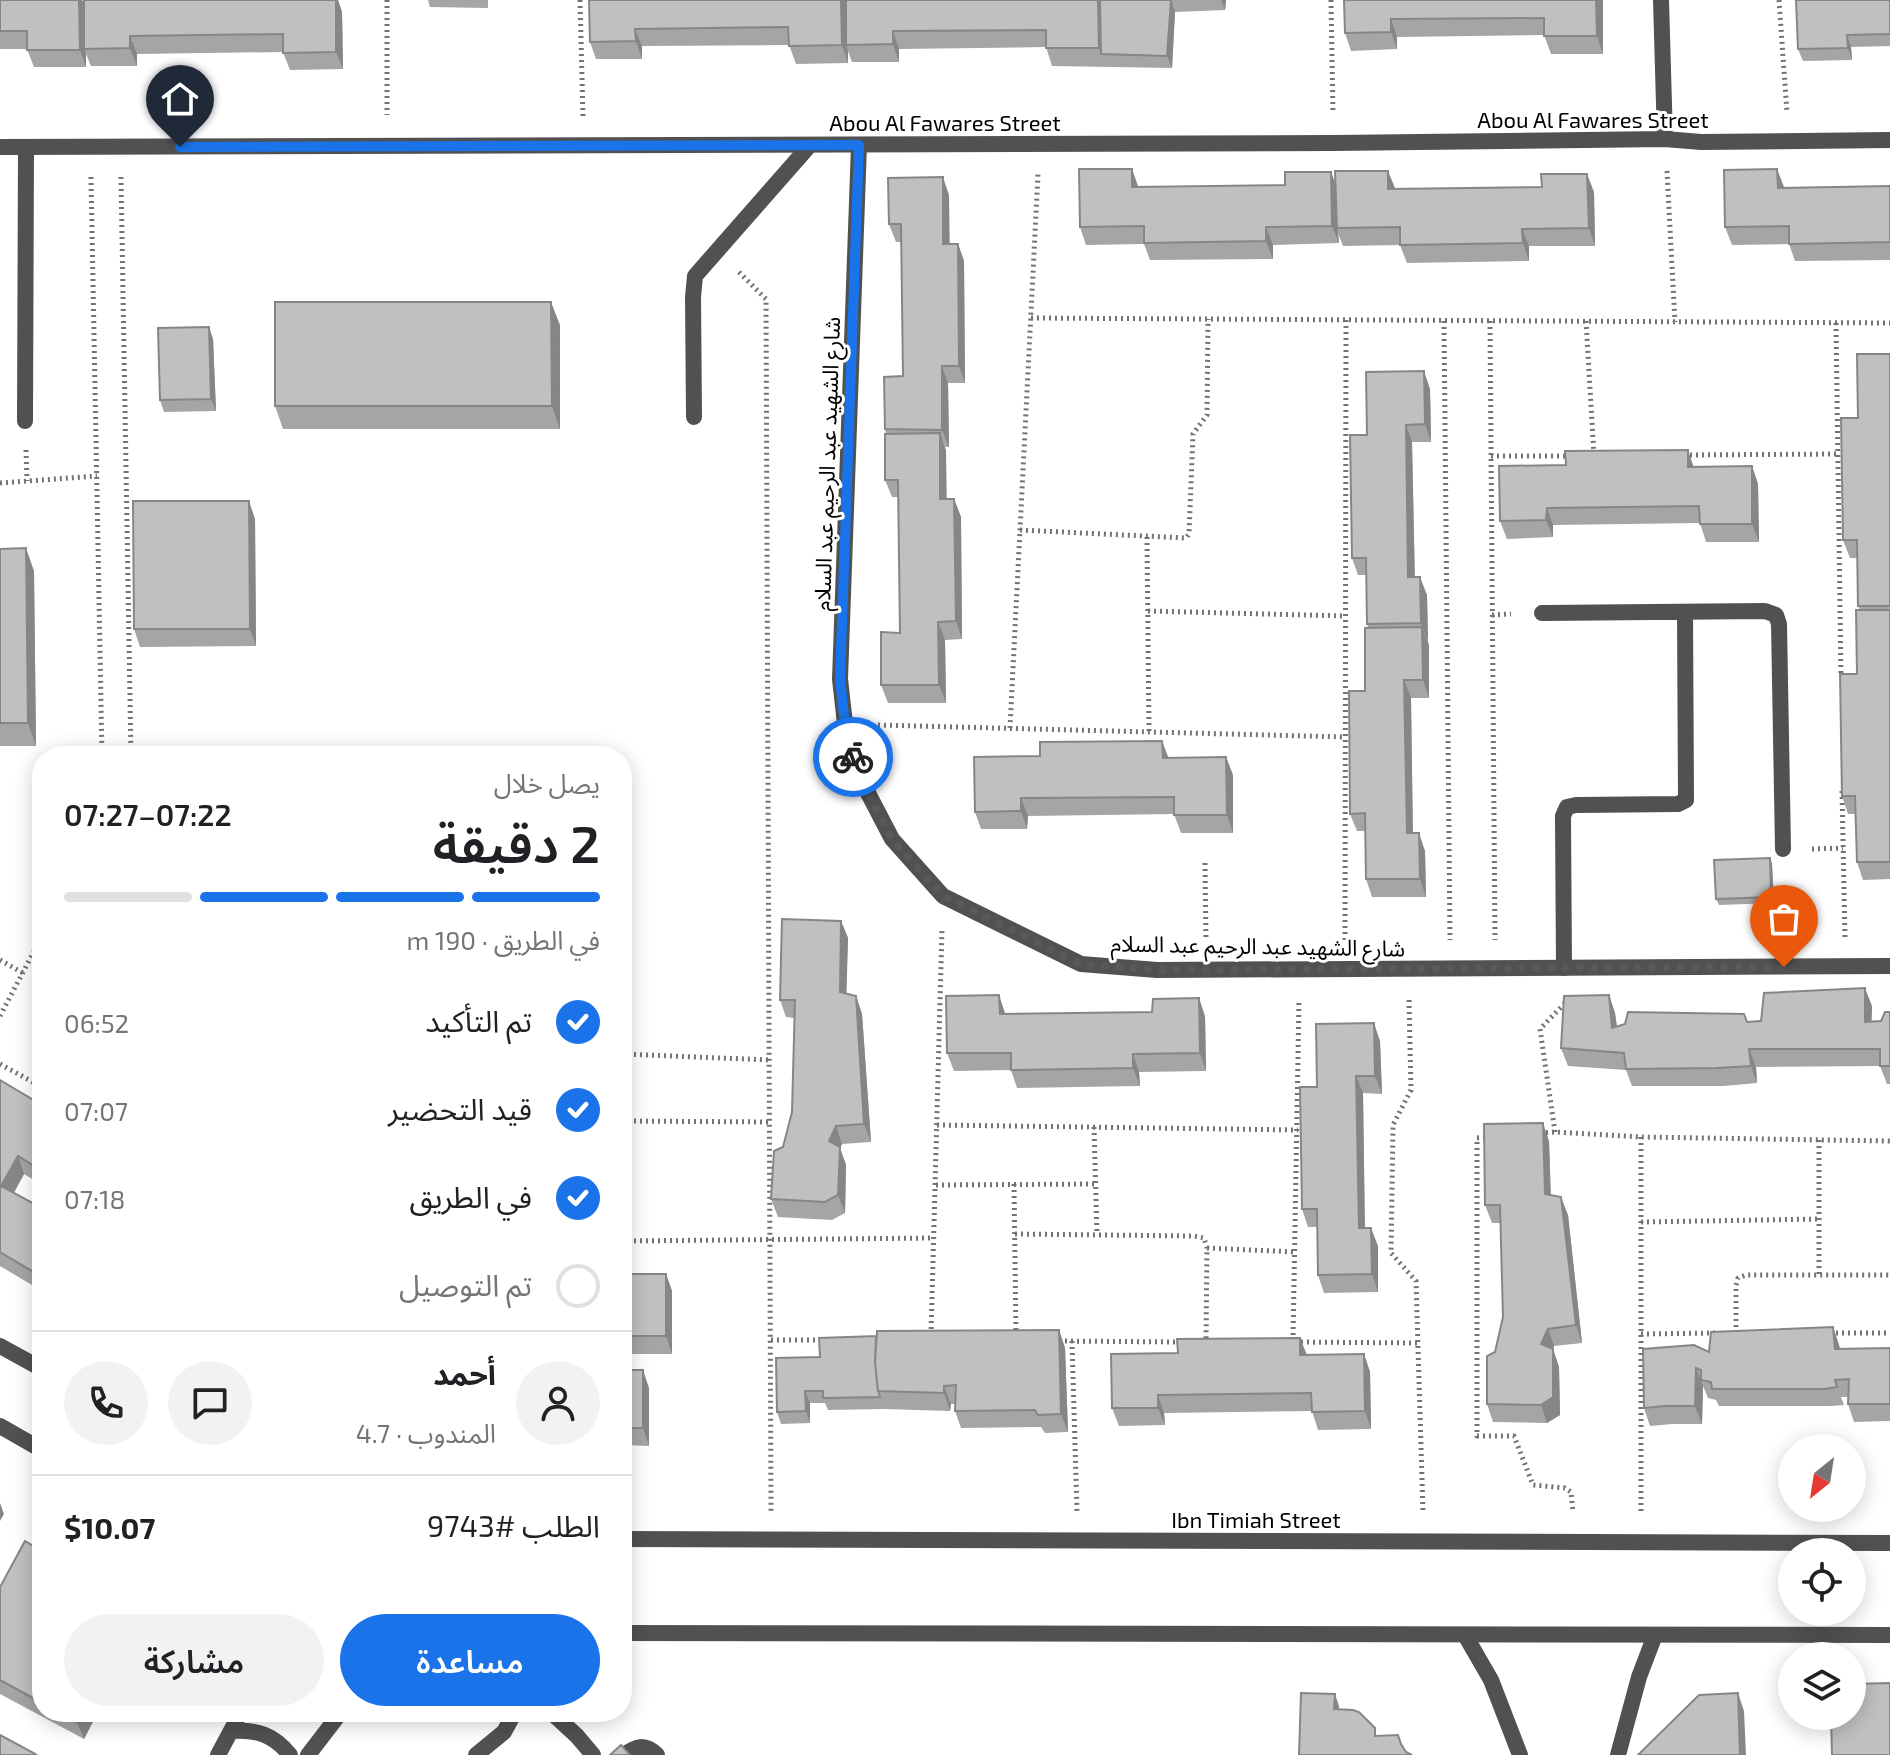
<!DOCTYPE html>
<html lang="ar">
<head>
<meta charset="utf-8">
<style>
	body { margin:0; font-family:"Exo 2","Noto Sans Arabic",sans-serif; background:#f2f2f2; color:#202124; direction:rtl; height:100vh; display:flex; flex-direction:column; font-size:30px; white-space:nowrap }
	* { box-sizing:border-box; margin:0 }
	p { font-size:26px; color:#757577 }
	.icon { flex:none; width:44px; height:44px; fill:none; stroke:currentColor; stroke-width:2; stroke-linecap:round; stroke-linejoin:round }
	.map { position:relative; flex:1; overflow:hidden; direction:ltr }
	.sheet { position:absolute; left:32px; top:746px; width:600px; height:976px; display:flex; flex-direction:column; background:#fff; border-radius:32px; box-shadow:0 4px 20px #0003; direction:rtl }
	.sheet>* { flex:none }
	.needle { width:52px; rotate:210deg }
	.controls { position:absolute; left:1778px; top:1434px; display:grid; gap:16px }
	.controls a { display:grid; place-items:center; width:88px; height:88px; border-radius:50%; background:#fff; box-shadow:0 4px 20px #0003; font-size:40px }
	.pin { position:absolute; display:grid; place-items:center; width:68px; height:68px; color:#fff; margin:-82px -34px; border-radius:50% 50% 50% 0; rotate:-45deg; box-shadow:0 0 8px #0007 }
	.pin .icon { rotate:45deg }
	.courier { position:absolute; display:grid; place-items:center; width:80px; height:80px; margin:-40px; border:6px solid #1a73e8; border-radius:50%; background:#fff; color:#222; box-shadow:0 2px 10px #0007 }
	.head em { font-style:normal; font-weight:600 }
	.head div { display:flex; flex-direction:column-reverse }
	.head { display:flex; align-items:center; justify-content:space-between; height:136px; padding:0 32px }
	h1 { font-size:52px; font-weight:600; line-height:60px }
	.bar { display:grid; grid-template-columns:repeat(4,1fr); gap:12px 8px; align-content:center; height:96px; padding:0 32px }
	.bar i { height:10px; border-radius:6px; background:#e0e0e0 }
	.bar .active { background:#1a73e8 }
	.bar p { grid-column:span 4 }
	.line { display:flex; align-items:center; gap:20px; padding:0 32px; border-top:2px solid #e0e0e0 }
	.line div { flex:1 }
	.round { display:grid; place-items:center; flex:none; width:84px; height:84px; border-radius:42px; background:#f2f2f2 }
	ol { padding:0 32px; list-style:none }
	li { display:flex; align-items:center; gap:24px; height:88px }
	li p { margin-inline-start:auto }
	li .icon { padding:8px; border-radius:50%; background:#1a73e8; color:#fff; stroke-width:4 }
	li:last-child { color:#757577 }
	li i { width:44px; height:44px; border:4px solid #e0e0e0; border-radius:50% }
	.button { display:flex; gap:16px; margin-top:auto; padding:16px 32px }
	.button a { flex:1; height:92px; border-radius:48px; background:#1a73e8; color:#fff; font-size:32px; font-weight:600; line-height:92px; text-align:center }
	.button a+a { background:#f2f2f2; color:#202124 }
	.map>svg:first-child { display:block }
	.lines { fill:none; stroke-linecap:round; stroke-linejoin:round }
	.path { stroke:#737373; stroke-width:5; stroke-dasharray:2 4; stroke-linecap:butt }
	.service { stroke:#515151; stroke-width:16 }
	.minor { stroke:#515151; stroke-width:16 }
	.tertiary { stroke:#515151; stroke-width:16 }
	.wall { fill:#a5a5a5 }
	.shaded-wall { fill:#868686 }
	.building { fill:#c0c0c0; stroke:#868686; stroke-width:2 }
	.done { stroke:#595959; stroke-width:8; stroke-dasharray:0 14.4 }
	.route { stroke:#1a73e8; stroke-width:10 }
	.labels { text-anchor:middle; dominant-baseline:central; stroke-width:6; stroke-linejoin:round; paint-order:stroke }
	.street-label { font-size:22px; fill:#000; stroke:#fff }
</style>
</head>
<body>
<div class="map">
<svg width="1890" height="1755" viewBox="0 0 1890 1755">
	<rect width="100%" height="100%" fill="#fff"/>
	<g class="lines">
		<!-- path -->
		<path class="path" d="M387 0V115
			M580 0 583 117
			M1331 0 1333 114
			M1779 0 1787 112
			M1667 171 1675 322
			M91 177 102 756
			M121 177 131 756
			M739 272 766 299 771 1511
			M1031 318 1890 323
			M1444 321 1450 940
			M1490 321 1495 940
			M1586 321 1594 455
			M1836 323 1841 677
			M26 450 27 481
			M1684 455 1838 454
			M1491 456H1570
			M0 483 97 476
			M1020 530 1186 538 1189 534 1193 434 1207 415 1208 319
			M1147 537 1149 732
			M1148 611 1345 616
			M1492 615 1511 614
			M878 725 1345 737
			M1010 728 1038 174
			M1842 791 1845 937
			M1812 849 1843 848
			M1205 863 1206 941
			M1345 940 1346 320
			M0 960 23 973
			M1409 1000 1411 1090 1393 1125 1391 1253 1416 1281 1423 1512
			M0 1016 42 936
			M622 1054 770 1060
			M0 1064 42 1087
			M622 1121 771 1122
			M937 1125 1298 1130
			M1094 1127 1097 1235
			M1555 1132 1540 1029 1567 1001
			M1540 1133 1555 1132 1641 1137 1890 1141
			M1491 1137 1477 1138V1436H1514L1533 1485 1565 1488 1571 1492 1573 1512
			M1641 1137V1513
			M1819 1140V1275
			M1014 1184 1016 1335
			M936 1185 1095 1184
			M1641 1222 1819 1219
			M1015 1234 1194 1236 1204 1238 1207 1248 1206 1342
			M622 1241 934 1238
			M1207 1248 1295 1252
			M1736 1333V1285L1738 1278 1746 1275H1890
			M1830 1333H1890
			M1641 1334 1716 1333
			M931 1335 942 929
			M771 1340H825
			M1059 1341 1181 1342
			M1072 1341 1077 1512
			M1293 1341 1299 999
			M1295 1342 1418 1343"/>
		<!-- service -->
		<path class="service" d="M694 417 693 297 695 276 810 145
			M25 421 26 147
			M1542 613 1765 611 1776 615 1779 624 1783 849
			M1564 968 1563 816 1567 807 1576 805 1678 804 1686 800 1685 612
			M551 1712 577 1736 593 1755
			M476 1755 504 1732 515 1712
			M624 1755C636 1746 645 1743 657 1755"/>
		<!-- minor -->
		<path class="minor" d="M1661 0 1665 139
			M859 145 840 679 845 724 856 770 892 839 943 896 1081 964 1157 970 1890 966
			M0 147 1334 143 1665 139 1701 142 1890 140
			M1465 1635 1491 1680 1520 1755
			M1618 1755 1639 1677 1655 1635"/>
		<!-- tertiary -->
		<path class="tertiary" d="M0 1346 42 1369
			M0 1426 42 1450
			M622 1539 1890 1543
			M622 1633 1890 1635
			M231 1731C257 1729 274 1735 290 1755
			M218 1755 241 1712
			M308 1755 341 1712"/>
	</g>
	<!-- wall -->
	<path class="wall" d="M0 0H82L84 4V0H338L342 12 343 69 290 70 283 52 137 54V66H91L86 54V67H34L27 49H0Z
		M428 0H488V8L430 7Z
		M589 0H1226L1225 10 1175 12 1172 68 1052 66 1046 47 899 49V62H852L848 51V63L796 64 789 45 642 46V59H596L590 42Z
		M1344 0H1603V54H1551L1544 35 1397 37V49L1351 51 1345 33Z
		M1890 0V46L1851 47 1852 60 1803 61 1798 49Z
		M1331 172 1336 185 1395 189 1594 192 1595 246H1529V261L1407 263 1400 245 1343 246 1338 233 1339 243 1273 245V259L1150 260 1144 244 1086 245 1080 227 1138 187 1285 185Z
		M1890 186V260L1795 261 1789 244 1732 245 1725 227 1784 188Z
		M949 195V244H958L964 261 965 383H948L949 447H945L946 451V499H954L961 517 962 639 945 640 946 703H888L881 685 900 633 898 497H892L885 480 886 434 885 429 903 376 902 242H896L889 224Z
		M560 325V429H283L275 406Z
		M213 339 216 411 164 412 160 400Z
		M1890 354V879L1863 880 1857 862 1856 814H1848L1842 796 1857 674 1860 610 1858 606 1857 558H1850L1843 540 1858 418Z
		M1430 389 1431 442H1412L1415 577 1427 595 1429 698H1411L1413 833 1425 851 1426 897H1372L1366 879 1365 831H1357L1350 814 1365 691 1368 628 1367 624 1366 575H1358L1352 558 1367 435Z
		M1752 466 1758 484 1759 542H1706L1700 523 1553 525V537L1507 539 1500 521 1694 467Z
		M255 519 256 646 140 647 134 629Z
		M0 549 34 571 36 746H0Z
		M1226 757 1233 775V833H1181L1174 814 1028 816 1027 829H981L975 812 1169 758Z
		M1770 858 1772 864 1774 903 1719 905 1716 899Z
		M841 921 848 938 846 994 856 996 862 1014 871 1142 842 1144 840 1148 846 1165 845 1213 832 1220 778 1217 771 1199 792 1112 794 1018 786 1017 780 1000Z
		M1609 995 1615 1013 1617 1026 1747 1022 1872 1006 1871 1022 1881 1021 1890 1012V1084H1887L1880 1066 1756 1067 1757 1083 1724 1086H1632L1626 1070 1568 1066 1561 1048Z
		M1006 1014 1205 1016 1206 1071 1139 1072 1140 1086 1017 1088 1011 1070 954 1071 947 1053Z
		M1380 1041 1382 1094 1363 1093 1365 1228 1378 1246V1292L1324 1293 1318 1275 1317 1227H1308L1302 1209 1317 1087Z
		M0 1080 42 1105V1185L24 1174 14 1193 42 1208V1291L0 1266Z
		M1549 1141 1551 1195 1568 1215 1582 1343 1554 1346 1553 1349 1559 1367 1560 1415 1547 1423 1493 1422 1487 1404 1495 1352 1503 1317 1500 1223H1492L1485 1205Z
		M622 1274H666L672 1291V1354H622Z
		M1833 1327 1840 1348H1890V1421L1854 1422 1848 1404V1397H1841L1844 1405 1831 1406H1719L1716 1400 1708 1398 1703 1386 1702 1424H1672L1650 1426 1644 1408 1709 1352Z
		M1059 1330 1065 1348 1068 1432 1045 1433 1041 1427 961 1428 955 1411V1404H951L950 1411 885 1409 828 1410 825 1403H810V1423L781 1424 777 1412 820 1357 876 1336Z
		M1364 1354 1370 1372 1371 1429 1318 1430 1312 1411 1164 1413 1165 1425 1119 1426 1112 1408 1306 1355Z
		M622 1370 649 1388V1446L622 1445Z
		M42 1551V1712H98L84 1739 0 1694V1587Z"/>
	<!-- shaded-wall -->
	<path class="shaded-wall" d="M79 0H82L86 9 84 49 86 54V67L80 50Z
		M336 0H338L342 12 343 69 336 52Z
		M841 0H846V45L848 51V63L842 45Z
		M1098 0H1102L1101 54 1099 48Z
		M1171 0 1175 12 1172 68 1167 56Z
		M1221 0H1226L1225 10Z
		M1596 0H1603V54L1597 36Z
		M1391 19 1397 37V49L1391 32Z
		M635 29 642 46V59L636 41Z
		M893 31 899 49V62L893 44Z
		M1847 35 1851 47 1852 60 1848 48Z
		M130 36 137 54V66L130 48Z
		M1132 169 1138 186 1132 187Z
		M1777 169 1784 187V205L1778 188Z
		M1388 171 1395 188 1388 189Z
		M1331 172 1337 189V228L1338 233 1339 243 1332 226Z
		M1587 174 1594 192 1595 246 1589 228Z
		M943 177 949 195 950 262 943 244Z
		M1266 227 1273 245V259L1266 241Z
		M1522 229 1529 246V261L1523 243Z
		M958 244 964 261 965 383 959 366Z
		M551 302 560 325V429L552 406Z
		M209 327 213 339 216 411 211 399Z
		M942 366 948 383 949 447 942 430Z
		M1424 371 1430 389 1431 442 1425 424Z
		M1406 425 1412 442 1415 595 1408 577Z
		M940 433 946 451 947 517 940 499Z
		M1688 450 1694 468 1688 467Z
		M1752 466 1758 484 1759 542 1752 524Z
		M954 499 961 517 962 639 956 621Z
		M249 501 255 519 256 646 250 629Z
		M1547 508 1553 525V537L1546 520Z
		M26 548 34 571 36 746 28 723Z
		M1420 577 1427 595 1428 641 1421 623Z
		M938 622 945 640 946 703 939 685Z
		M1422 627 1429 645V698L1423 680Z
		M1404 680 1411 698 1413 851 1407 833Z
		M1162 741 1169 759 1163 758Z
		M1226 757 1233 775V833L1227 815Z
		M1021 798 1028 816 1027 829 1021 811Z
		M1419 833 1425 851 1426 897 1420 879Z
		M1770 858 1772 864 1774 903 1771 897Z
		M841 921 848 938 846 1010 840 992Z
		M1865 988 1872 1006 1871 1040 1865 1022Z
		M999 995 1005 1013 1006 1032 1000 1014Z
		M1609 995 1615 1013 1619 1045 1612 1028Z
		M856 996 862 1014 871 1142 864 1124Z
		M1199 998 1205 1016 1206 1071 1200 1053Z
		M1374 1023 1380 1041 1382 1094 1375 1076Z
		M1749 1049 1756 1067 1757 1083 1751 1066Z
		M1133 1054 1139 1072 1140 1086 1133 1068Z
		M1356 1076 1363 1093 1365 1246 1359 1228Z
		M1543 1123 1549 1141 1551 1212 1545 1194Z
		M836 1126 842 1144 840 1148 846 1165 845 1213 838 1195 829 1141Z
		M18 1156 24 1174 7 1204 1 1186Z
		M1561 1197 1568 1215 1582 1343 1576 1325Z
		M1371 1228 1378 1246V1292L1372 1274Z
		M666 1274 672 1291V1354L666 1336Z
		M1833 1327 1839 1345 1842 1366 1835 1349Z
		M1548 1329 1554 1346 1553 1349 1559 1367 1560 1415 1547 1423 1541 1405V1344Z
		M1059 1330 1065 1348 1068 1432 1061 1414Z
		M1300 1338 1307 1355H1300Z
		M1364 1354 1370 1372 1371 1429 1365 1411Z
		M1696 1368 1703 1386 1702 1424 1695 1406Z
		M643 1370 649 1388V1446L643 1428Z
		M944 1386 951 1404 950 1411 944 1393Z
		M805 1391 810 1403V1423L806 1411Z
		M1158 1395 1164 1413 1165 1425 1158 1408Z
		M0 1503 4 1514 0 1521Z
		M1738 1693 1744 1711 1746 1755H1740Z
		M1335 1694 1339 1706 1338 1721 1334 1709Z
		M82 1712H98L84 1739 77 1722Z"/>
	<!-- building -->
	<path class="building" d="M0 0H79L80 50H27V31H0Z
		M84 0H336V52L283 53V34L130 36V48L84 49Z
		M589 0H841L842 45 789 46 788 27 635 29 636 41 590 42Z
		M846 0H1098L1099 48H1046V30L893 31V44L846 45Z
		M1100 0H1171L1167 56 1101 54Z
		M1344 0H1596L1597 36H1544V18L1391 19V32L1345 33Z
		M1796 0H1890V34L1847 35 1848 48 1798 49Z
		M1079 169H1132V187L1285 185V172H1331L1332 226 1266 227V241L1144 243V226L1080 227Z
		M1777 169 1778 188 1890 186V242L1789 244V226L1725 227 1724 170Z
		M1335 171H1388V189L1542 187 1541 174H1587L1589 228 1522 229 1523 243 1400 245V227L1337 228Z
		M943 177V244H958L959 366H942V430L885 429 884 377 903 376 901 224H889L888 178Z
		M275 302H551L552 406H275Z
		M209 327 211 399 160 400 158 328Z
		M1857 354H1890V606H1858L1857 540H1843L1841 418H1858Z
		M1424 371 1425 424 1406 425 1408 577H1420L1421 623 1367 624 1366 558H1352L1350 435H1367L1366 372Z
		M940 433V499H954L956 621 938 622 939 685H881V632L900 633 898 480H885V434Z
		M1688 450V467L1752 466V524H1700L1699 506 1547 508 1546 520 1500 521 1499 466 1566 465 1565 451Z
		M133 501H249L250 629H134Z
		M26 548 28 723H0V549Z
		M1856 610H1890V862H1857L1855 796H1842L1840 674H1857Z
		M1422 627 1423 680H1404L1407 833H1419L1420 879H1366L1365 813 1350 814 1349 691H1365V628Z
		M1162 741 1163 758 1226 757 1227 815H1174V797L1021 798V811L975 812 974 757 1040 756V742Z
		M1770 858 1771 897 1716 899 1714 860Z
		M782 919 841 921 840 992 856 996 864 1124 836 1126 829 1141 840 1147 838 1195 825 1202 771 1199 774 1151 783 1147 792 1112 795 1000H780Z
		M1865 988V1022L1881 1021 1885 1012H1890V1066H1880V1049H1749L1751 1066 1717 1068 1626 1069 1624 1053 1561 1048 1564 996 1609 995 1612 1028 1625 1024 1628 1012 1744 1014 1747 1022 1761 1021 1764 993Z
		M999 995 1000 1014 1152 1012 1153 999 1199 998 1200 1053 1133 1054V1068L1011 1070V1053H947L946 996Z
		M1374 1023 1375 1076H1356L1359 1228H1371L1372 1274 1318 1275 1317 1209H1302L1300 1087H1317L1316 1024Z
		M0 1080 42 1105V1171L18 1156 1 1186 42 1208V1277L0 1252Z
		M1543 1123 1545 1194 1561 1197 1576 1325 1548 1329 1541 1344 1553 1349V1397L1541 1405 1487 1404V1356L1495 1352 1503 1317 1500 1205H1485L1484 1124Z
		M622 1274H666V1336H622Z
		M1833 1327 1835 1349 1890 1348V1404H1848L1849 1379 1835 1380 1837 1387 1824 1389H1712L1711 1382 1701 1380V1370L1696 1368 1695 1406H1665L1644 1408 1643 1349 1694 1345 1709 1352 1711 1332Z
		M1059 1330 1061 1414 1038 1415 1035 1410 955 1411 956 1385 944 1386V1393L878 1391 875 1363 877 1331Z
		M876 1336 875 1363 878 1391 880 1397 823 1398V1391H805L806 1411 777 1412 776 1358 820 1357 819 1338Z
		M1300 1338V1355L1364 1354 1365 1411 1312 1412 1311 1393 1158 1395V1408H1112L1111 1354 1178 1353 1177 1339Z
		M622 1370H643V1428H622Z
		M25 1541 42 1551V1703L0 1680V1587Z
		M1890 1683V1755H1832L1831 1716H1852V1684Z
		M1301 1693 1335 1694 1334 1709 1353 1710 1359 1712 1375 1728V1736L1398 1735 1401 1744 1406 1752 1412 1755H1299Z
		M1738 1693 1740 1755H1638L1699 1695Z
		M59 1712H82L77 1722Z
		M0 1735 37 1755H0Z
		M621 1745 630 1755H610Z"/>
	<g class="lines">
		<!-- done -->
		<path class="done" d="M853 757 856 770 892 839 943 896 1081 964 1157 970 1784 967"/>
		<!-- route -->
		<path class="route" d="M180 147 859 145 840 679 845 724 853 757"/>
	</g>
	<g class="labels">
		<!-- street labels -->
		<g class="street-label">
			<text x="1593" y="119">Abou Al Fawares Street</text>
			<text x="945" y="122">Abou Al Fawares Street</text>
			<text transform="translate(826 464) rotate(-88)">شارع الشهيد عبد الرحيم عبد السلام</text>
			<text transform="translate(1258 945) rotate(1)">شارع الشهيد عبد الرحيم عبد السلام</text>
			<text x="1256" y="1519">Ibn Timiah Street</text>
		</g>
	</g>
</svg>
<div class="controls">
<a><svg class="needle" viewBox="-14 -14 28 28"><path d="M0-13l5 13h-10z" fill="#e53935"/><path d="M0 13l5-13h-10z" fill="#757577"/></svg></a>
<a><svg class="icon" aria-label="locate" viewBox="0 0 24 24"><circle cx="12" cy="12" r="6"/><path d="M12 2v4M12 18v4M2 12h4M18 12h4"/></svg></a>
<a><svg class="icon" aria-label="layers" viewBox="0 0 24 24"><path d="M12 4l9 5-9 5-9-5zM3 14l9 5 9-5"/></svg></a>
</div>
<div class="pin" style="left:1784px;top:967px;background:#ea580c"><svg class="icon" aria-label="bag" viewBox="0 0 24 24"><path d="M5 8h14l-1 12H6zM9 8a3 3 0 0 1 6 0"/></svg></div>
<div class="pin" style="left:180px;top:147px;background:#1f2937"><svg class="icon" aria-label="home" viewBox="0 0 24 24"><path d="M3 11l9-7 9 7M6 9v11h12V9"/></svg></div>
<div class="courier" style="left:853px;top:757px"><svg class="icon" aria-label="bike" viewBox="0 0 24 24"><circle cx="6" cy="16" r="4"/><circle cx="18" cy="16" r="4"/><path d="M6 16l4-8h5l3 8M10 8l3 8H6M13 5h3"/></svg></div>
<section class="sheet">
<div class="head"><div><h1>2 دقيقة</h1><p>يصل خلال</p></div><em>07:22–07:27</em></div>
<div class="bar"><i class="active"></i><i class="active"></i><i class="active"></i><i></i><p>في الطريق · 190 m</p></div>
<ol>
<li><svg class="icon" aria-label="check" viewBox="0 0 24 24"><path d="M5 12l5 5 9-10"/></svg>تم التأكيد<p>06:52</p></li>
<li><svg class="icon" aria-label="check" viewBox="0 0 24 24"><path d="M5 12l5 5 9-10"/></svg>قيد التحضير<p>07:07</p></li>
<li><svg class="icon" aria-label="check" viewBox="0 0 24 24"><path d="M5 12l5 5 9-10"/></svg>في الطريق<p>07:18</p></li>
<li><i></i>تم التوصيل</li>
</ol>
<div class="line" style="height:144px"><a class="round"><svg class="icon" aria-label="person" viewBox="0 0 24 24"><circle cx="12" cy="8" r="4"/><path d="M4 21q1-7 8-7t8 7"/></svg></a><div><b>أحمد</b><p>المندوب · 4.7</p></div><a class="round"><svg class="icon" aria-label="chat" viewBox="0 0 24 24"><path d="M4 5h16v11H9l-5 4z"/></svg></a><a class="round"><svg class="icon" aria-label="phone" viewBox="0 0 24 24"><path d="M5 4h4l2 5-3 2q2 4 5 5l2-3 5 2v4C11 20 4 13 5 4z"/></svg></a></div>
<div class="line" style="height:104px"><div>الطلب #9743</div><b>$10.07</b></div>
<div class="button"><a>مساعدة</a><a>مشاركة</a></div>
</section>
</div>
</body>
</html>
